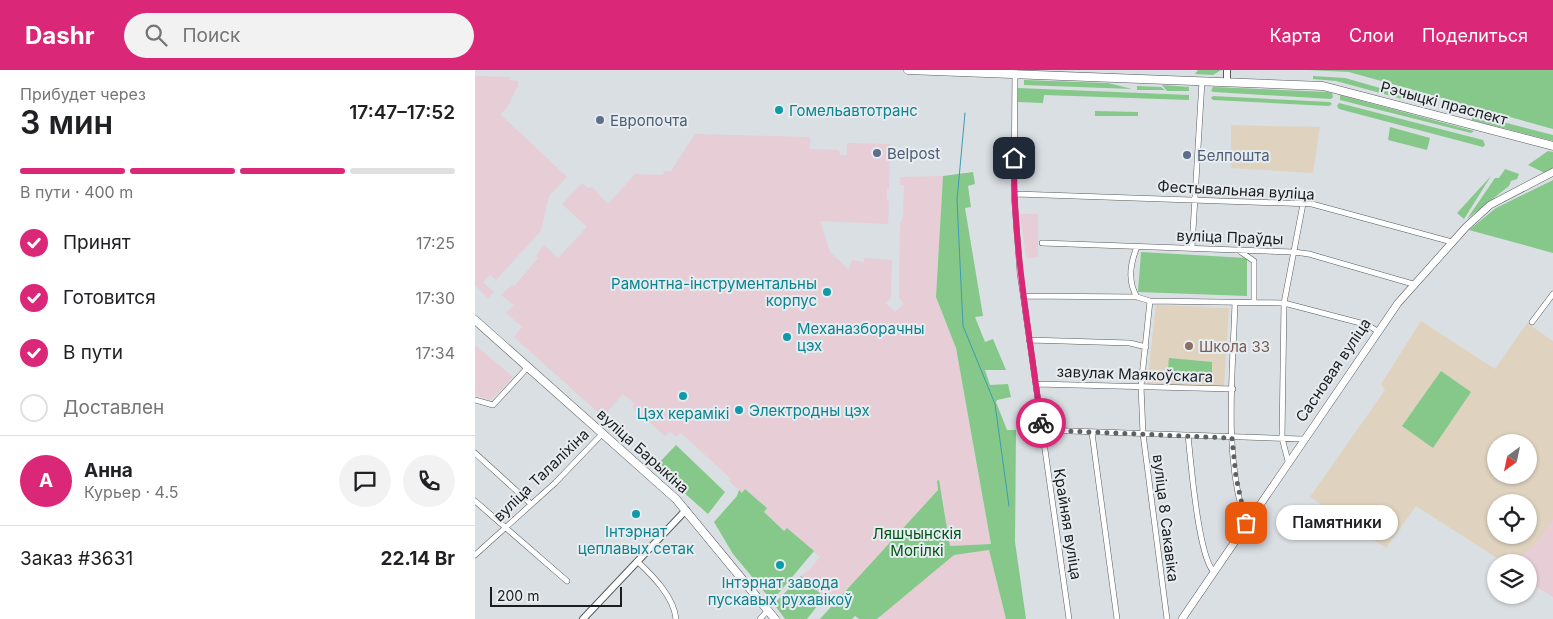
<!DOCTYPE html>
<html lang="ru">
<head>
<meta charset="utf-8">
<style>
	body { margin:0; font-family:Inter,sans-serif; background:#f2f2f2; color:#202124; height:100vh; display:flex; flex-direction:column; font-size:19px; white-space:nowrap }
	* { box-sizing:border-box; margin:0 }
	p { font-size:16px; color:#757577 }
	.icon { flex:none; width:28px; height:28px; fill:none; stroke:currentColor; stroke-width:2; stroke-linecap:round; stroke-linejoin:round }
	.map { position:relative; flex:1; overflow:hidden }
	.drawer { display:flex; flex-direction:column; background:#fff; width:475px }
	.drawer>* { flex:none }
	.needle { width:32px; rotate:213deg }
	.controls { position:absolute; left:1012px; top:364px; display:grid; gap:10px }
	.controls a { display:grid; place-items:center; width:50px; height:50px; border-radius:50%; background:#fff; box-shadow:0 1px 4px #0004; font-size:25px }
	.scale { position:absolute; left:15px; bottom:12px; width:132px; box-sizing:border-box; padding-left:5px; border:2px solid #1c1d1f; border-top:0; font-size:14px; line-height:18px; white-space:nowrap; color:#1c1d1f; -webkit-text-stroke:4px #e7ecf0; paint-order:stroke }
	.pin { position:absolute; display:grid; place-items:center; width:42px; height:42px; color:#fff; margin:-21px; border-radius:10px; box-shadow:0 2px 8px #0006 }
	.courier { position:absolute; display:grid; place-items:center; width:50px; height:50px; margin:-25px; border:4px solid #db2777; border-radius:50%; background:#fff; color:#222; box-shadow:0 1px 6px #0007 }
	.bubble { position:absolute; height:35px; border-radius:18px; background:#fff; box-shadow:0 1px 4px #0004; font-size:16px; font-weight:600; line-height:35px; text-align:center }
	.summary em { font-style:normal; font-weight:600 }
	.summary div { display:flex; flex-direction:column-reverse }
	.summary { display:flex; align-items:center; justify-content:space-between; height:85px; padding:0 20px }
	h1 { font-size:32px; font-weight:600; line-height:38px }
	.bar { display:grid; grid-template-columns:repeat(4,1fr); gap:8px 5px; align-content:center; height:60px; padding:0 20px }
	.bar i { height:6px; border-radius:4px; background:#e0e0e0 }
	.bar .on { background:#db2777 }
	.bar p { grid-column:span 4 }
	.line { display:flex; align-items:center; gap:12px; padding:0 20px; border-top:1px solid #e0e0e0 }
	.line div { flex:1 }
	.round { display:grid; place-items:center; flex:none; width:52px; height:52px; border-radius:26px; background:#f2f2f2 }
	ol { padding:0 20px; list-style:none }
	li { display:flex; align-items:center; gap:15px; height:55px }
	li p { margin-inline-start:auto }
	li .icon { padding:5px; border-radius:50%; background:#db2777; color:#fff; stroke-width:4 }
	li:last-child { color:#757577 }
	li i { width:28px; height:28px; border:2px solid #e0e0e0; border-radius:50% }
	header { display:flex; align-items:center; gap:30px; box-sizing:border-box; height:70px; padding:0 25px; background:#db2777; color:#fff }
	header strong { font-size:24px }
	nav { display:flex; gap:28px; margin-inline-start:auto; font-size:18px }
	.search { width:350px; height:45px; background:#f2f2f2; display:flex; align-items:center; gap:12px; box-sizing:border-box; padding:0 18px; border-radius:28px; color:#757577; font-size:19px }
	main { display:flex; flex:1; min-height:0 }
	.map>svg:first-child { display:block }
	.industrial { fill:#e6cdd6 }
	.education { fill:#dfd3bf; fill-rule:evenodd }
	.green { fill:#85c889 }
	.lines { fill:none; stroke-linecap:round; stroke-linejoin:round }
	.stream { stroke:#3d9cb3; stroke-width:1 }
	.minor-casing { stroke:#575b5e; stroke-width:6 }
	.tertiary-casing { stroke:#575b5e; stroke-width:8 }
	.secondary-casing { stroke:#575b5e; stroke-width:8 }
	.primary-casing { stroke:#575b5e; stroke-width:9 }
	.minor { stroke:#fff; stroke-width:5 }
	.tertiary { stroke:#fff; stroke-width:6 }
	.secondary { stroke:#fff; stroke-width:7 }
	.primary { stroke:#fff; stroke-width:8 }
	.done { stroke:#5e6164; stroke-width:5; stroke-dasharray:0 9 }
	.route { stroke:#db2777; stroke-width:6 }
	.culture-dot { fill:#0f9aa8; stroke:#e7ecf0; stroke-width:2 }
	.service-dot { fill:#5c6f8a; stroke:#e7ecf0; stroke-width:2 }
	.education-dot { fill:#8d6e63; stroke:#e7ecf0; stroke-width:2 }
	.labels { text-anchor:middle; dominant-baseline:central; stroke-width:4; stroke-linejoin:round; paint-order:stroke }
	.street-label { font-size:15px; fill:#1c1d1f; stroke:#e7ecf0 }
	.culture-label { font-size:15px; fill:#0d838f; stroke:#e7ecf0; text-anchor:start }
	.service-label { font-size:15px; fill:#4e5e75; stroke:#e7ecf0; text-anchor:start }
	.education-label { font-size:15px; fill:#785e54; stroke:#e7ecf0; text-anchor:start }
	.park-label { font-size:15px; fill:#035517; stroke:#e7ecf0 }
</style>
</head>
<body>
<header>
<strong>Dashr</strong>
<div class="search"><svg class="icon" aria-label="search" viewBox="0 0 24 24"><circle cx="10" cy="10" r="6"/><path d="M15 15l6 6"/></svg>Поиск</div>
<nav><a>Карта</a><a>Слои</a><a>Поделиться</a></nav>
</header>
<main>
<section class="drawer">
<div class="summary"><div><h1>3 мин</h1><p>Прибудет через</p></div><em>17:47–17:52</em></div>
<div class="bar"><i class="on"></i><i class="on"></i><i class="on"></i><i></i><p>В пути · 400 m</p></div>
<ol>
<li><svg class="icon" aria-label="check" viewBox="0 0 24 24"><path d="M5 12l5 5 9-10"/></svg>Принят<p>17:25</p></li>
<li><svg class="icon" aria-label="check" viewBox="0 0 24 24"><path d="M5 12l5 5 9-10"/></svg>Готовится<p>17:30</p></li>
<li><svg class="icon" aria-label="check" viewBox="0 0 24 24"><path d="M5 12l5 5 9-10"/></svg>В пути<p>17:34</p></li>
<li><i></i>Доставлен</li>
</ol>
<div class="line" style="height:90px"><b class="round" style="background:#db2777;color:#fff">А</b><div><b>Анна</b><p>Курьер · 4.5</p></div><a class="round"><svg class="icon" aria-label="chat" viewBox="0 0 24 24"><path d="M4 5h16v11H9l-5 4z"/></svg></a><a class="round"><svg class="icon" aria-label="phone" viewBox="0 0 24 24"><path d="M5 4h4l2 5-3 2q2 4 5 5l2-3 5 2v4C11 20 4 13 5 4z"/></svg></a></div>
<div class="line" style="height:65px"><div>Заказ #3631</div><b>22.14 Br</b></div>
</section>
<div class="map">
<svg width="1078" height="549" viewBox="0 0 1078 549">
	<rect width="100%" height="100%" fill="#dadfe3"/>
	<!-- industrial -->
	<path class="industrial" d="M0 6 35 7V10L43 11V16L31 39 25 44 92 107 74 126 66 161 21 210 15 205 8 212 19 222 13 228 0 215Z
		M220 64 335 67V79L364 80 365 85H372V73L415 74 414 119H412V131H414L413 154 345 151 355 182 374 200 377 190 389 192V188L417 190 416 228 411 233 420 242 429 234 424 228 425 153 428 148 429 115H425V107L468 106 461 227 481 278 516 474 475 476 468 429 462 411 463 420 358 535 326 506 335 499 345 487 313 459 309 461 289 442 292 438 271 419 267 423 254 411 256 409 206 363 201 367 195 361 190 366 157 337 160 334 148 324 128 347 39 267 47 257 31 243 39 235 26 225 37 215 39 216 42 213 63 188 61 186 69 175 83 188 112 157 87 134 107 113 113 118 117 117 133 134 160 104 188 105 189 101H196Z
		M545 144H563V187L553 188 551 186Z
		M0 275 38 307 16 330 0 325Z
		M1078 449V527L1054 512V492H1028L1036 481Z
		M515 480 531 549H408L404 547 479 485Z"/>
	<!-- education -->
	<path class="education" d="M756 55 845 57 838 103 756 98Z
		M681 235 754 238 749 317 672 314Z
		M946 251 1020 299 1052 253 1078 271V449L1058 477 1044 486 1035 481 1028 492 941 436 911 478 835 427 910 320 906 314ZM1021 372H1054V405H1021ZM1021 432H1054V465H1021Z"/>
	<!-- green -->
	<path class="green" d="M723 0H746L738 5 720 4Z
		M832 0H1078V59L874 2Z
		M838 6 870 8 954 32 953 36 861 11 838 9Z
		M549 10 633 13 657 19 549 15Z
		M687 15 714 17V21H692Z
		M662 16 686 17 690 20H662Z
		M738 17 852 22 857 23 858 27 856 29 739 22 736 21Z
		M543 18 714 25V30L569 25 568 33 543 32Z
		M865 25 999 61 996 63 865 30Z
		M738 26 855 32 857 34 854 36 738 30 736 28Z
		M864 33 1008 70 1010 75 1008 77 864 39 862 36Z
		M620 41 663 42V46H620Z
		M997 44 1078 65V71L997 50Z
		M915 57 955 68 952 80 913 70Z
		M1073 81 1078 82V98L1070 103 1053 95Z
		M1030 99 1044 104 1042 109 1036 111 1034 116 992 149 1020 108H1024Z
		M498 102 500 114 493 116 496 137 490 138 508 246 500 247 510 272 518 269 531 300H510L515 315 533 314 536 327 522 330 521 332 532 360H541L540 472 551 549H531L514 480 479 485 402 549H384L380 546 377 549H345L463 420 462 411 464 410 475 476 516 474 481 278 461 227 468 106Z
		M1016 106 989 149 982 143Z
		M1078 110V183L994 160 1021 138Z
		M666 182 772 188V226L663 222Z
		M694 288 737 292V311L692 309Z
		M966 301 996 322 958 378 927 356Z
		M201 375 250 422 233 444 180 397Z
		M270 419 292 438 289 442 309 461 312 458 339 481 297 531 258 484 239 452 262 426 264 420 267 423Z
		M326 506 349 527 332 549H310L299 534Z"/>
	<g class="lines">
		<!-- stream -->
		<path class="stream" d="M490 43 482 130 488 256 520 334 534 436"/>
		<!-- minor casing -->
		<g class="minor-casing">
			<path id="minor" d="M540 4 539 124 545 203 594 549
				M539 124 837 134 977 172
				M567 173 819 182 834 184 938 214
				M662 177C655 194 652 211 662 227
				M717 177 727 11
				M766 182 779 191V232
				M548 226 662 227 675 231 809 233 893 255 902 261
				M675 231 666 316 668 364 692 549
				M760 232C758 302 748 387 771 453
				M1057 252 1078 224
				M554 270 655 273 671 277
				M561 314 758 319
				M0 330 18 335 53 297
				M567 360 827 369
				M617 363 642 549
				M713 365C716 393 723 483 738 501
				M0 383 56 434
				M813 391 807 368 809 233 828 134
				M0 431 92 511
				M0 485 80 413 128 363
				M162 491C178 506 199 527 201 549
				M285 549 293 540"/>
		</g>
		<!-- tertiary casing -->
		<g class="tertiary-casing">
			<path id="tertiary" d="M752 12V0
				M108 549 211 440"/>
		</g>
		<!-- secondary casing -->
		<g class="secondary-casing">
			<path id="secondary" d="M707 549 923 233 991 157 1015 135 1078 102"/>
		</g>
		<!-- primary casing -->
		<g class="primary-casing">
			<path id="primary" d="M433 0 848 16 1078 76
				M0 250 201 429 300 549"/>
		</g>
		<!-- minor -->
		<use href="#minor" class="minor"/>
		<!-- tertiary -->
		<use href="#tertiary" class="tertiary"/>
		<!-- secondary -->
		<use href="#secondary" class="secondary"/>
		<!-- primary -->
		<use href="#primary" class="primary"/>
	</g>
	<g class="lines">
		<!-- done -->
		<path class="done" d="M566 353 567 360 757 368 761 407 771 453"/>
		<!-- route -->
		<path class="route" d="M539 88C538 177 555 265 566 353"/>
	</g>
	<!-- markers -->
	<g class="culture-dot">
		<circle cx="304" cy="40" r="5"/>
		<circle cx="352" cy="222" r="5"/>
		<circle cx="312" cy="267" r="5"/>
		<circle cx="208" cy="326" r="5"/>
		<circle cx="264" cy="340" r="5"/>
		<circle cx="161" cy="444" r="5"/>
		<circle cx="305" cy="495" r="5"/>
	</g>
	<g class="service-dot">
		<circle cx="125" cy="50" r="5"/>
		<circle cx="402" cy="83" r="5"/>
		<circle cx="712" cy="85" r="5"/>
	</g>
	<circle class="education-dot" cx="714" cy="276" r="5"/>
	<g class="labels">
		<!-- street labels -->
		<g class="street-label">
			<text transform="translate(969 33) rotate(15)">Рэчыцкі праспект</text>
			<text transform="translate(761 120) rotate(3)">Фестывальная вуліца</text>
			<text transform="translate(755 167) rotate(2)">вуліца Праўды</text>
			<text transform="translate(858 300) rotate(-56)">Сасновая вуліца</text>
			<text transform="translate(660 304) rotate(2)">завулак Маякоўскага</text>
			<text transform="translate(168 381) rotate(42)">вуліца Барыкіна</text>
			<text transform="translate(66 405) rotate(-44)">вуліца Талаліхіна</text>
			<text transform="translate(691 448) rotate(83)">вуліца 8 Сакавіка</text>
			<text transform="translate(593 454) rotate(81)">Крайняя вуліца</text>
		</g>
		<!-- culture labels -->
		<g class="culture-label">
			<text x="314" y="40">Гомельавтотранс</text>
			<text x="342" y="213" text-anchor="end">Рамонтна-інструментальны<tspan x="342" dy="17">корпус</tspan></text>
			<text x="322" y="258">Механазборачны<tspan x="322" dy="17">цэх</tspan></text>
			<text x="274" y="340">Электродны цэх</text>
			<text x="208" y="343" text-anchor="middle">Цэх керамікі</text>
			<text x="161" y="461" text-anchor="middle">Інтэрнат<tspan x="161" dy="17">цеплавых сетак</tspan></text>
			<text x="305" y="512" text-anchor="middle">Інтэрнат завода<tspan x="305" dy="17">пускавых рухавікоў</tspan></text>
		</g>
		<!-- service labels -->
		<g class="service-label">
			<text x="135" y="50">Европочта</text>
			<text x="412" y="83">Belpost</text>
			<text x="722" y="85">Белпошта</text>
		</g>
		<!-- education labels -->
		<g class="education-label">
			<text x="724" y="276">Школа 33</text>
		</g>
		<!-- park labels -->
		<g class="park-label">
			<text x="442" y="463">Ляшчынскія<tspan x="442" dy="17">Могілкі</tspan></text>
		</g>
	</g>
</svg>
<div class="controls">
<a><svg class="needle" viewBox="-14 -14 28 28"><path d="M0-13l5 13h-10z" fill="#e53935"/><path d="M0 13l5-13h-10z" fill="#757577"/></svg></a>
<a><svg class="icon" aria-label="locate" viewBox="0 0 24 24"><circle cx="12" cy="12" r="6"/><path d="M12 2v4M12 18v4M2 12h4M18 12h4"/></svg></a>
<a><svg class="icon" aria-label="layers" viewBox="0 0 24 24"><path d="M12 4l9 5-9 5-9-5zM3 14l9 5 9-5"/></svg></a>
</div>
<div class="scale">200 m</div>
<div class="pin" style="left:771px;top:453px;background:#ea580c"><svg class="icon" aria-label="bag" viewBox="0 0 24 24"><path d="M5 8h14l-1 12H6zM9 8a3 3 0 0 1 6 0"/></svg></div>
<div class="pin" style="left:539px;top:88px;background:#1f2937"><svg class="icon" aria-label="home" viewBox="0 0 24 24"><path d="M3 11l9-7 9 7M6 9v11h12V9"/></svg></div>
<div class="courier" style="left:566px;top:353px"><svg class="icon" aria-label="bike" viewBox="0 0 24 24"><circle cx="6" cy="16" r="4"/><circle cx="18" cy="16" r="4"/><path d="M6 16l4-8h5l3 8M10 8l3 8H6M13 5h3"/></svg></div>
<div class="bubble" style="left:801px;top:435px;width:122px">Памятники</div>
</div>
</main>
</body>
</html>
